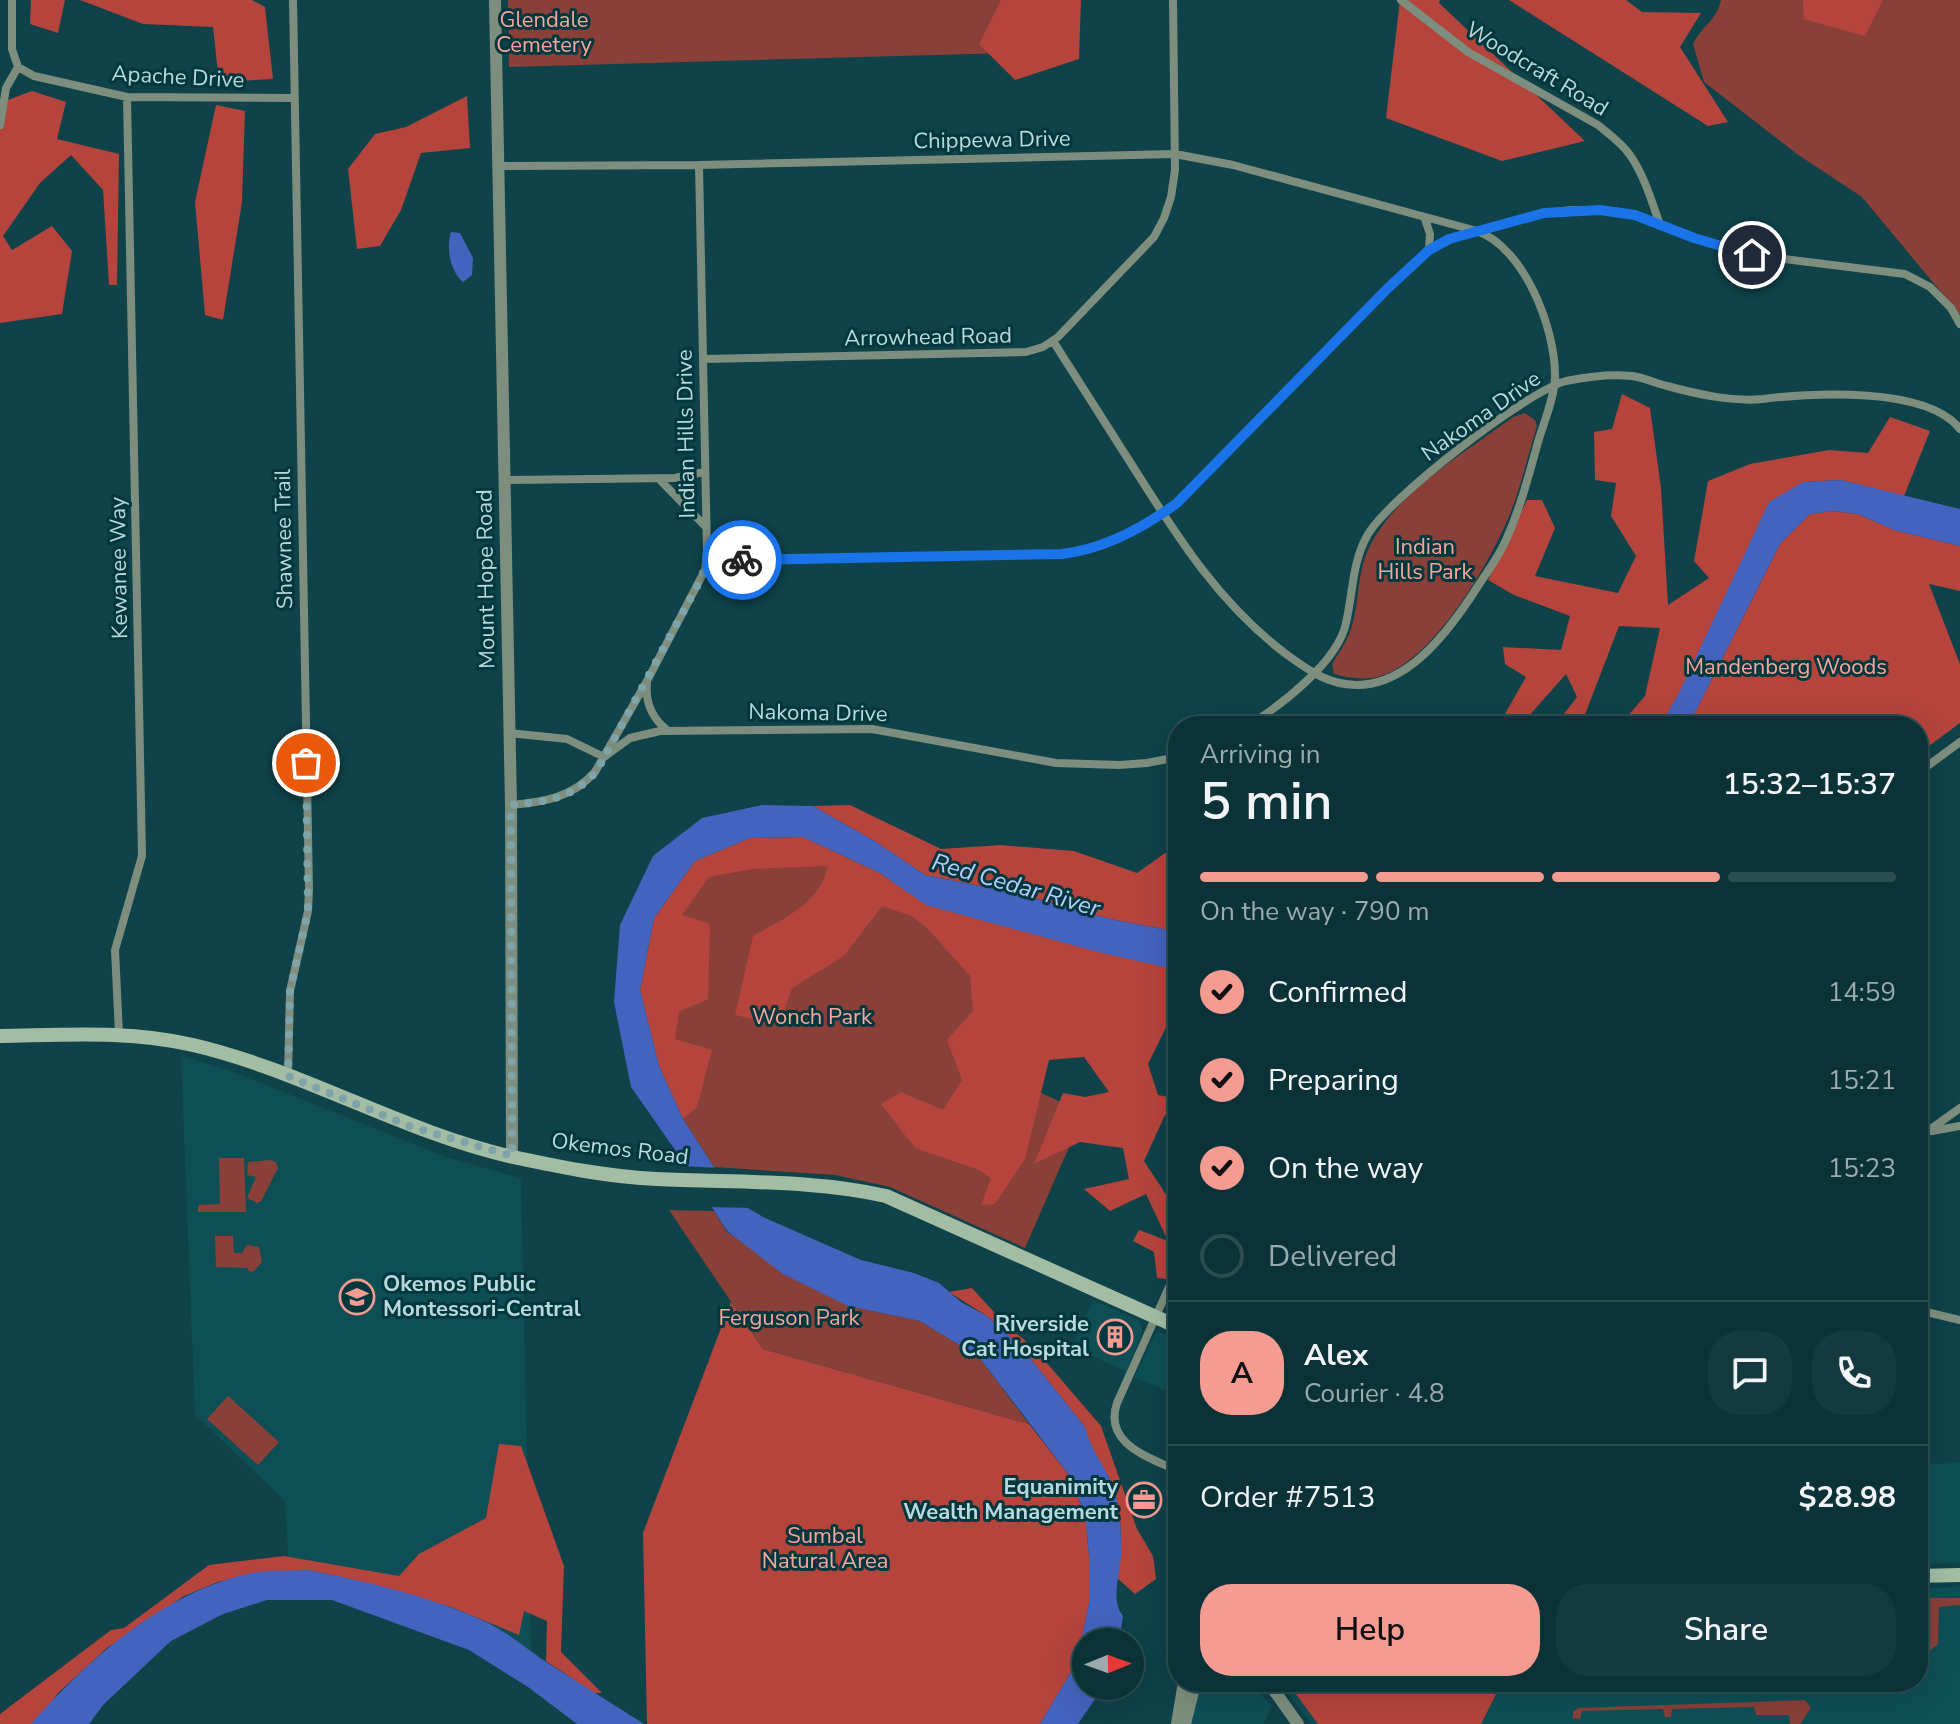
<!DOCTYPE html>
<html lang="en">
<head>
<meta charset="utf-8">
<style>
	body { margin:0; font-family:"Nunito Sans",sans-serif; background:#143a3f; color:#f1f3f6; height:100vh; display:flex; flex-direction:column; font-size:30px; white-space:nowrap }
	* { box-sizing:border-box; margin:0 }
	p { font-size:26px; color:#9aaaad }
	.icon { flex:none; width:44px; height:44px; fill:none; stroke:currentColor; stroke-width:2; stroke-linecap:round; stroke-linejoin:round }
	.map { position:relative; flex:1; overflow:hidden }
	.drawer { position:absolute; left:1168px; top:716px; width:760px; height:976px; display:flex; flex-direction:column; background:#0b3237; border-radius:32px; box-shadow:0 8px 32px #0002,0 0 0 2px #2b4d52 }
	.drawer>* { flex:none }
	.needle { width:52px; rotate:89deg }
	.tools { position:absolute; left:1072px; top:1628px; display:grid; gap:16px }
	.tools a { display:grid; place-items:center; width:72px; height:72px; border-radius:50%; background:#0b3237; box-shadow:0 8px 32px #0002,0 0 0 2px #2b4d52; font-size:40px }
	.pin { position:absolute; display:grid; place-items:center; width:68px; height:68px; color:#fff; margin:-34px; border:4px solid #fff; border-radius:50%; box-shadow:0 2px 8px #0007 }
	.courier { position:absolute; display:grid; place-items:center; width:80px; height:80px; margin:-40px; border:6px solid #1a73e8; border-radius:50%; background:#fff; color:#222; box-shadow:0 2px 10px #0007 }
	.summary em { font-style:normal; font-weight:600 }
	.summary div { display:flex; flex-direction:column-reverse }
	.summary { display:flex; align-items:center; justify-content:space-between; height:136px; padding:0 32px }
	h1 { font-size:52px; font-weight:600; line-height:60px }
	.bar { display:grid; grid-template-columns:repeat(4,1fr); gap:12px 8px; align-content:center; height:96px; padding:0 32px }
	.bar i { height:10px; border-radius:6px; background:#2b4d52 }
	.bar .selected { background:#f59c92 }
	.bar p { grid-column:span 4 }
	.line { display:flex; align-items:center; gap:20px; padding:0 32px; border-top:2px solid #2b4d52 }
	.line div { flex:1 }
	.round { display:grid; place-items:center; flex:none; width:84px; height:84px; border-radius:32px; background:#143a3f }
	ol { padding:0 32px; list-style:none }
	li { display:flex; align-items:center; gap:24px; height:88px }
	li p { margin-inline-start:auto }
	li .icon { padding:8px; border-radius:50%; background:#f59c92; color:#111; stroke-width:4 }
	li:last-child { color:#9aaaad }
	li i { width:44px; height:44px; border:4px solid #2b4d52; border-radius:50% }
	.cta { display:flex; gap:16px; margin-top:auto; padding:16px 32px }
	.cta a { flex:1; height:92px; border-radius:32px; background:#f59c92; color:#111; font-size:32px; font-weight:600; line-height:92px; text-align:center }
	.cta a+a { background:#143a3f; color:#f1f3f6 }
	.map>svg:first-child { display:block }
	.built { fill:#0e4f56 }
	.green { fill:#894039 }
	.forest { fill:#b4443c }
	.water { fill:#4463be }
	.pier { fill:#0f4249 }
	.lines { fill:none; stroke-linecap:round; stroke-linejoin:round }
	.minor { stroke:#7d8e7e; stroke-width:8 }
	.tertiary { stroke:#7d8e7e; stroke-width:12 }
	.secondary { stroke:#a2bda4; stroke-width:14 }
	.done { stroke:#7ea4aa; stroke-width:8; stroke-dasharray:0 14.4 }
	.route { stroke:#1a73e8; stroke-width:10 }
	.labels { text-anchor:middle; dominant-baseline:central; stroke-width:6; stroke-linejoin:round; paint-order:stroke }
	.park-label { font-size:22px; fill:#fca49a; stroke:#00383e }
	.street-label { font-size:22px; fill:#bad9de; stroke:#00383e }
	.poi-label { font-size:22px; font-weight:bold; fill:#bad9de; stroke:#00383e; text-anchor:end }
	.water-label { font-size:24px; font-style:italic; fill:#b9cdfd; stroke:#00383e }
</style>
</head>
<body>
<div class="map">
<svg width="1960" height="1724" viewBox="0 0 1960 1724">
	<rect width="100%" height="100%" fill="#0f4249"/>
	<!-- built -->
	<path class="built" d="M181 1056 226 1069 446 1157 521 1178 531 1651 493 1625 308 1570 289 1571 285 1501 195 1415Z
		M1093 1300 1138 1320 1142 1325V1335L1126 1371 1072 1347Z
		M1159 1332 1178 1338V1370L1169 1392 1134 1377 1155 1335Z
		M1960 1463V1563L1918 1564V1464Z
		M1960 1587V1724H1311L1280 1682H1918V1588Z
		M1205 1682H1248L1272 1705 1264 1724H1189L1200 1687Z"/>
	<!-- green -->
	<path class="green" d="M508 0H1076L1077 51 509 67Z
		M1721 0H1960V315L1862 197 1797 154 1704 82 1693 44C1703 24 1715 23 1721 0Z
		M1525 413 1535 420 1537 426C1528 455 1521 486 1510 514 1490 563 1432 664 1377 677 1363 680 1348 678 1334 674L1332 664C1338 654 1346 643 1350 632 1360 605 1356 575 1369 548 1394 494 1466 452 1513 417Z
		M750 838 1178 970 1067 1017 1012 1079 1084 1113 1025 1248 890 1187 835 1175 714 1167 683 1119 654 918Z
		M219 1158H244L246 1212H198V1205L220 1204Z
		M270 1160 276 1162 278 1168 261 1201 257 1203 247 1198 256 1177 247 1175 248 1162Z
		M669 1210 714 1211 727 1232 848 1306 920 1321 979 1357 1029 1424 763 1349Z
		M215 1236H233L234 1253H242L247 1245 259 1247 262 1262 253 1272 248 1271V1268L216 1267Z
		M228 1396 279 1442 258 1465 207 1419Z
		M1918 1598H1960V1605L1939 1607 1938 1644 1924 1655H1918Z
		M1805 1700 1811 1708 1800 1724H1790L1789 1715H1756L1754 1707 1672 1709 1671 1717H1665L1663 1709 1582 1711 1580 1719 1573 1718V1712L1578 1708Z"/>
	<!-- forest -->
	<path class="forest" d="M31 0H65L58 33 30 24Z
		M80 0H252L265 7 273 79 219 82 213 27 143 24Z
		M1001 0H1081L1079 59 1015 80 979 44Z
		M1400 0H1440L1439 3 1585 141 1502 161 1386 118Z
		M1509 0H1626L1642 12 1701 13 1680 47 1728 122 1708 126Z
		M1803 0H1883L1865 36 1804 19Z
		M32 91 66 102 57 139 119 154 117 285H109L103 190 71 155 40 183 3 236 12 250 52 226 72 251 62 314 0 323V103Z
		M467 96 470 148 421 153 401 210 380 246 357 249 348 169 375 134 406 127Z
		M216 105 245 111 242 202 223 320 205 315 195 202Z
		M1622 394 1650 408 1661 488 1668 605 1709 578 1694 561 1708 481 1750 464 1829 450 1868 453 1890 417 1930 431 1904 496 1841 480 1803 482 1660 726H1619L1645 696 1660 628 1619 626 1584 717 1560 719 1577 697 1566 674 1520 726H1508L1502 719 1526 677 1505 664 1503 647 1561 650 1570 616 1514 595 1488 580 1527 500H1542L1555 528 1535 576 1618 593 1636 556 1611 516 1616 483 1595 480 1594 432 1612 429Z
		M1832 511 1858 514 1894 530 1960 546V591L1929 584 1960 664V723L1918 754V726H1688L1780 544 1810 514Z
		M850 805 941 849 1000 845 1074 851 1137 873 1178 844V932L1110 919 1015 893 925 875 876 842 813 806Z
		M803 837 880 873 926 905 1098 952 1178 970V1010L1175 1009 1148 1064 1158 1095 1178 1099V1119L1165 1115 1144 1161C1179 1215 1187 1215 1166 1279L1157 1278 1154 1252 1133 1241 1139 1230 1168 1241 1146 1194 1110 1211 1084 1189 1129 1179 1123 1148 1080 1142 1034 1164 1063 1093 1085 1097 1109 1092 1084 1057 1049 1060 1025 1159 995 1204 981 1205 991 1178 979 1170 915 1148 881 1104 901 1092 943 1110 962 1080 947 1040 973 1011 970 976 927 928 912 916 882 906 844 956 792 988 779 1025 735 1015 753 936C785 918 819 904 828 866L752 869 709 877 682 915 710 924 708 999 679 1012 675 1039 712 1050 697 1107 683 1119 659 1066 640 990 654 918 695 861 750 838Z
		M972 1288 1004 1323 1034 1348 1101 1426 1137 1529 1153 1556 1156 1579 1135 1594 1117 1578C1122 1549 1123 1518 1114 1490 1107 1468 1090 1451 1085 1427L1021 1347 987 1316 949 1292Z
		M731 1302 763 1349 1029 1424 1069 1475 1085 1514 1089 1556V1603L1077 1662 1040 1724H647L643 1533Z
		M499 1444 521 1446 564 1566 561 1652 602 1693H594L546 1661 547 1621 524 1611 519 1635 451 1607 351 1579 308 1570 255 1573 218 1582 184 1596 107 1648 58 1693 36 1724H0V1714L111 1630 124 1628 209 1565 284 1556 399 1576 419 1554 486 1518Z
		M1287 1682H1502L1481 1724H1318Z"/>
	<!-- water -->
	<path class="water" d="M451 232 460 233 473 258 472 275 463 282C450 271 446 248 451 232Z
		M1841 480 1960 509V546L1894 530 1858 514 1832 511 1810 514 1780 544 1688 726H1660L1678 695 1769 502 1803 482Z
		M762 805 813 806 876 842 925 875 1014 893 1110 919 1178 932V970L1098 952 926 905 880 873 803 837 750 838 695 861 654 918 640 990 659 1066 683 1119 736 1201 765 1218 861 1260 914 1273 939 1283 961 1302 987 1316 1021 1347 1085 1427C1090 1450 1106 1467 1114 1489 1120 1507 1121 1531 1121 1550 1122 1570 1109 1599 1123 1616L1119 1642H1086V1686H1104L1078 1724H1040L1077 1662 1089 1603V1556L1085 1514 1069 1475 979 1357 920 1321 848 1306 783 1274 727 1231 680 1157 631 1087 614 1002 620 925 653 856 702 818Z
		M308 1570C365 1581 438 1598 490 1624 512 1635 530 1652 551 1665 582 1685 613 1704 644 1724H577L528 1687 469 1650 332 1600H267L223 1614 171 1641 103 1705 89 1724H31C90 1658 163 1592 252 1573 270 1570 290 1571 308 1570Z"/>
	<!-- pier -->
	<path class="pier" d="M681 1166 719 1168 739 1198 756 1208 707 1207Z"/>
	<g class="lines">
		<!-- minor -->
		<path class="minor" d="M1401 0 1468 52 1598 125C1609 134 1622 143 1630 155 1644 175 1652 202 1660 225
			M18 67 34 76 127 97 294 98
			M0 125 6 88 18 67 12 49V0
			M499 166 699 165 1175 154 1233 165 1477 231C1525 248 1556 330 1555 378 1554 399 1544 422 1538 442 1529 475 1520 509 1506 540 1499 556 1488 571 1478 586 1445 638 1392 709 1322 677 1309 671 1297 662 1286 654 1221 605 1180 541 1137 473 1109 429 1081 385 1053 341
			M1425 219 1430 234 1429 250
			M703 359 1026 352 1043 347 1058 337 1154 237 1164 218 1171 197 1175 170 1173 0
			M659 479 706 527
			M504 480 675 478 704 472
			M707 560 1062 554C1104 549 1144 528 1177 503L1388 288 1429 250 1458 236 1544 213 1572 210 1613 211 1635 215 1694 238 1752 255 1905 274 1930 287 1951 308 1960 324
			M647 683C645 703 652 718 667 730
			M1248 726C1281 705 1338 662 1346 623 1353 593 1352 563 1367 536 1386 500 1527 391 1566 381 1586 377 1612 374 1632 376 1645 378 1655 383 1667 386 1697 394 1731 402 1763 399 1811 393 1927 386 1960 429
			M509 733 567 739 604 757 630 738 660 731 872 729 1056 763 1119 765 1147 763 1178 757
			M1918 773 1960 742
			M511 805C543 802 572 798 595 772L647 681 705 570 707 552 699 165
			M119 1034 115 950 142 856 127 97
			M288 1075 290 991 308 911 309 890 293 0
			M1932 1131 1960 1126
			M1918 1138 1960 1108
			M1178 1267 1117 1403C1103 1444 1149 1457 1178 1471
			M1918 1310 1960 1320"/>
		<!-- tertiary -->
		<path class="tertiary" d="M495 0 511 805 512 1156
			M1268 1682 1298 1724
			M1177 1724 1184 1682
			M1185 1724 1193 1692 1199 1682"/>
		<!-- secondary -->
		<path class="secondary" d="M0 1036C65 1035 130 1030 193 1045 304 1071 402 1132 513 1157 560 1167 609 1177 657 1179 732 1183 812 1179 886 1196L1178 1327
			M1918 1576 1960 1575"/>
	</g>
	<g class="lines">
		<!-- done -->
		<path class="done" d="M306 763 308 911 290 991 288 1076 412 1127 512 1156 511 805C545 802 578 798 599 767L701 579 707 560H742"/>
		<!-- route -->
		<path class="route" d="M742 560 1062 554C1104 549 1143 528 1177 503L1388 288 1429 250 1449 239 1544 213 1600 210 1635 215 1694 238 1752 255"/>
	</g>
	<!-- icons -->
	<defs>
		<g id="school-ring" transform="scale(1.8)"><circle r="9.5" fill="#00383e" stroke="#f59c92" stroke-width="1.5"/><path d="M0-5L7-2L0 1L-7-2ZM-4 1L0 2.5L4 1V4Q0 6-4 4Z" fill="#f59c92"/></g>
		<g id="building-ring" transform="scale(1.8)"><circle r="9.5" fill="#00383e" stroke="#f59c92" stroke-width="1.5"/><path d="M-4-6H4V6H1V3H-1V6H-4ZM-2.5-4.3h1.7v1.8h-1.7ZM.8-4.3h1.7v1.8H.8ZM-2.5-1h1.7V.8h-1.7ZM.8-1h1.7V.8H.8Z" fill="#f59c92"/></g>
		<g id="office-ring" transform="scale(1.8)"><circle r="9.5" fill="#00383e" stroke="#f59c92" stroke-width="1.5"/><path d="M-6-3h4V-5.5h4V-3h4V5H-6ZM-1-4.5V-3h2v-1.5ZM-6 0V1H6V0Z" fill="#f59c92"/></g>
	</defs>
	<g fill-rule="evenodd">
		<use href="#school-ring" x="357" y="1297"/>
		<use href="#building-ring" x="1115" y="1337"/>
		<use href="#office-ring" x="1144" y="1500"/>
	</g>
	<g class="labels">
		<!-- park labels -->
		<g class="park-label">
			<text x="544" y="20">Glendale<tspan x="544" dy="25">Cemetery</tspan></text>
			<text x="1425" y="547">Indian<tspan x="1425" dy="25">Hills Park</tspan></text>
			<text x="1786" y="667">Mandenberg Woods</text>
			<text x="812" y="1017">Wonch Park</text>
			<text x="789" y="1318">Ferguson Park</text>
			<text x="825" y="1536">Sumbal<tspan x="825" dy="25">Natural Area</tspan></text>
		</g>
		<!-- street labels -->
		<g class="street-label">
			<text transform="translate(1537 69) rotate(31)">Woodcraft Road</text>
			<text transform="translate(178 77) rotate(3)">Apache Drive</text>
			<text transform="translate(992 140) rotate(-1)">Chippewa Drive</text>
			<text transform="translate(928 337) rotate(-1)">Arrowhead Road</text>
			<text transform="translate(1481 416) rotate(-35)">Nakoma Drive</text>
			<text transform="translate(686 434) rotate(-91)">Indian Hills Drive</text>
			<text transform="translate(284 539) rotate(-91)">Shawnee Trail</text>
			<text transform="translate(119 568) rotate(-91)">Kewanee Way</text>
			<text transform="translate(486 579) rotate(-91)">Mount Hope Road</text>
			<text transform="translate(818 713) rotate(1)">Nakoma Drive</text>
			<text transform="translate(620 1149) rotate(7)">Okemos Road</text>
		</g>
		<!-- poi labels -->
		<g class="poi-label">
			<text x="383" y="1284" text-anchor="start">Okemos Public<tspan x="383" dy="25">Montessori-Central</tspan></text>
			<text x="1089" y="1324">Riverside<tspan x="1089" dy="25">Cat Hospital</tspan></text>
			<text x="1118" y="1487">Equanimity<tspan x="1118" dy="25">Wealth Management</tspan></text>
		</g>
		<!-- water labels -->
		<g class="water-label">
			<text transform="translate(1016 885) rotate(16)">Red Cedar River</text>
		</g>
	</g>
</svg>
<div class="tools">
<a><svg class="needle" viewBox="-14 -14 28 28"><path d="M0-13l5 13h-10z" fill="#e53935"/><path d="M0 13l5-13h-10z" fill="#9aaaad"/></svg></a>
</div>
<div class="pin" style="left:306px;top:763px;background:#ea580c"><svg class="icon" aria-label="bag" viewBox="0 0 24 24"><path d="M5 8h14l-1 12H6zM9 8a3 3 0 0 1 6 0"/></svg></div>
<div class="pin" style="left:1752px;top:255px;background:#1f2937"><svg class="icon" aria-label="home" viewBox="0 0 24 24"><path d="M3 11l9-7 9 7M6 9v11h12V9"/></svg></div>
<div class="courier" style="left:742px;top:560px"><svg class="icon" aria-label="bike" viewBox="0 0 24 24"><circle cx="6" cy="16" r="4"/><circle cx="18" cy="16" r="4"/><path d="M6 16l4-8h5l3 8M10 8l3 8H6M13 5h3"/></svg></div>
<section class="drawer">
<div class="summary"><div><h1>5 min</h1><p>Arriving in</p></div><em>15:32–15:37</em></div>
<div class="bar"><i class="selected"></i><i class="selected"></i><i class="selected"></i><i></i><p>On the way · 790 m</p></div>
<ol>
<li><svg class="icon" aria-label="check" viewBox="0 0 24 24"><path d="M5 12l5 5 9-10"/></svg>Confirmed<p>14:59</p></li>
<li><svg class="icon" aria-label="check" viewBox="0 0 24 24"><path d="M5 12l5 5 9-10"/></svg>Preparing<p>15:21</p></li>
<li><svg class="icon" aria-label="check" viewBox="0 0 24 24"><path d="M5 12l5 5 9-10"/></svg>On the way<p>15:23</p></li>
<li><i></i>Delivered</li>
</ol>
<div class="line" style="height:144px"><b class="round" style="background:#f59c92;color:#111">A</b><div><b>Alex</b><p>Courier · 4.8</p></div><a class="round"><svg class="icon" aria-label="chat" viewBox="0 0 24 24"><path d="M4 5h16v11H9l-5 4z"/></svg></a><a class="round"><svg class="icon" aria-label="phone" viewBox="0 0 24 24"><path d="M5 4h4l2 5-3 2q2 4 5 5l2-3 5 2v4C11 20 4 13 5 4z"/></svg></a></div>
<div class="line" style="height:104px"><div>Order #7513</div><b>$28.98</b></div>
<div class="cta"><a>Help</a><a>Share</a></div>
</section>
</div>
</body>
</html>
